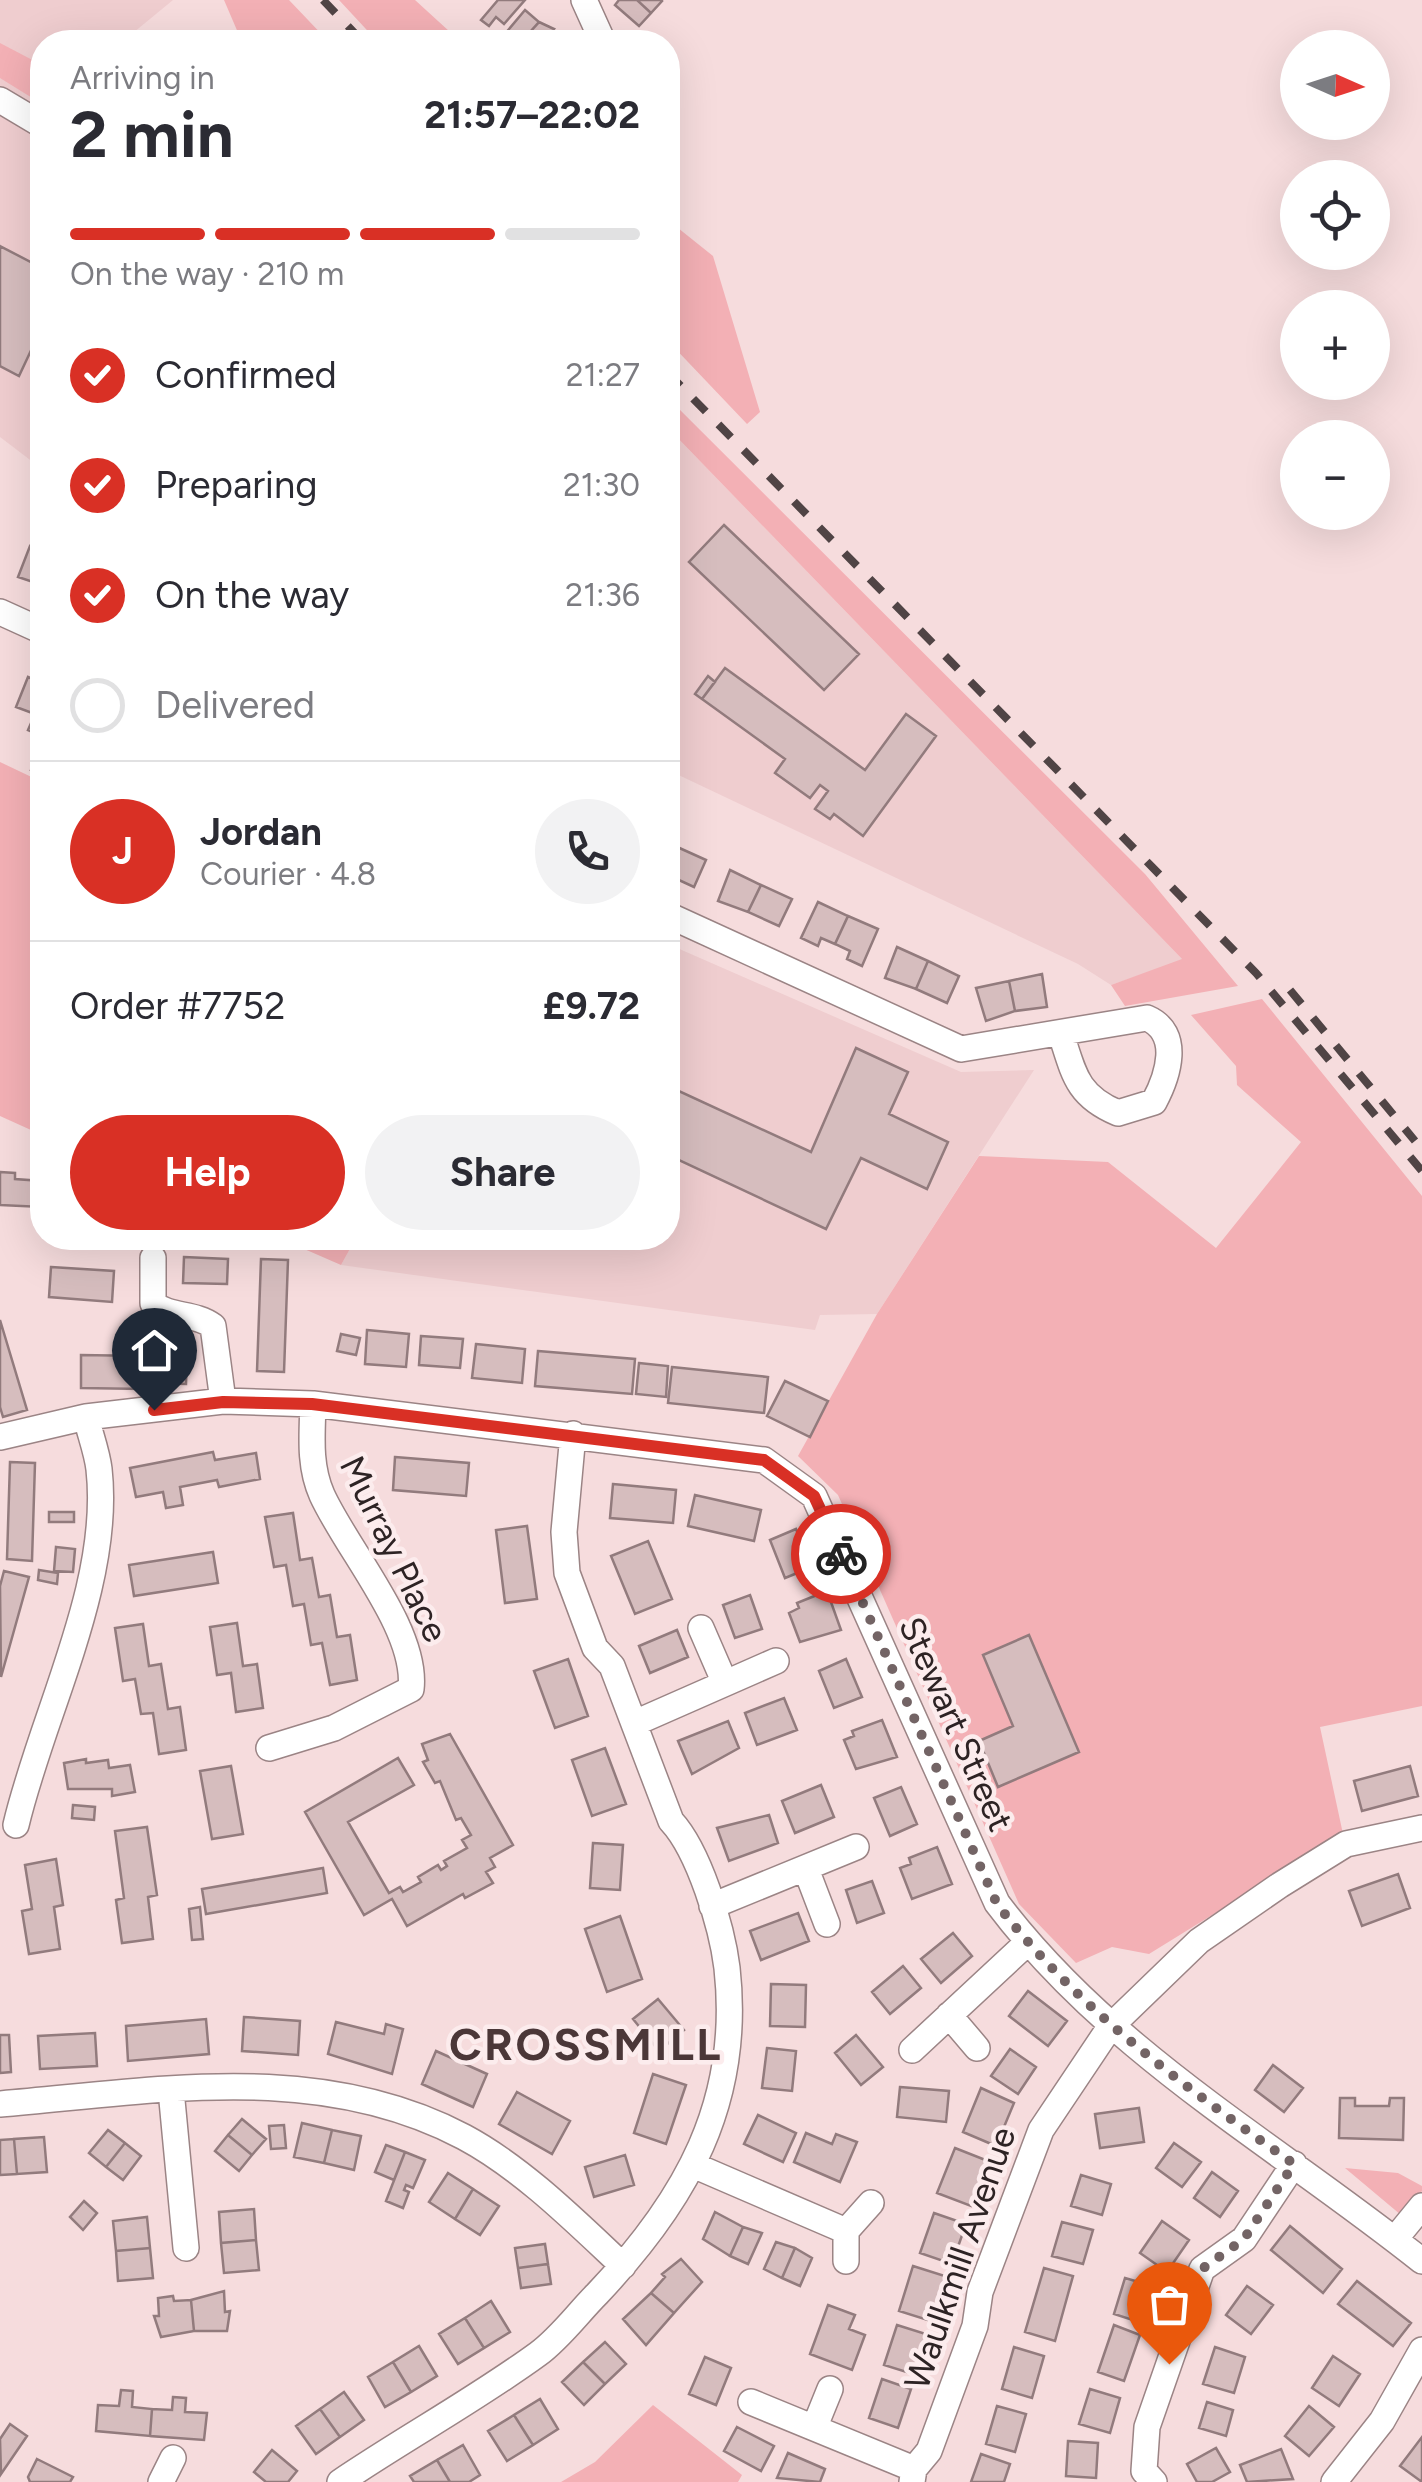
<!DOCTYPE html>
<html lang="en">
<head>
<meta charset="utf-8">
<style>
	body { margin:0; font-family:Figtree,sans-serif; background:#f2f2f3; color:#2b2b33; height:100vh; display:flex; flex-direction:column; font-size:38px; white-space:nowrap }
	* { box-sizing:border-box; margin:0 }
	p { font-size:32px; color:#7c7c81 }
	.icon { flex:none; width:55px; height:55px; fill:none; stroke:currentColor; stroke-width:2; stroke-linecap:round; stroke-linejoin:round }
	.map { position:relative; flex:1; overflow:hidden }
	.sheet { position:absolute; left:30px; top:30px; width:650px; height:1220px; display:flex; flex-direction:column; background:#fff; border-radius:40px; box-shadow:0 10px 40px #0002 }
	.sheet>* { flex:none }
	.needle { width:65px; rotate:93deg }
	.controls { position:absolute; left:1280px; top:30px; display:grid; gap:20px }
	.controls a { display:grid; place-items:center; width:110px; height:110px; border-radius:50%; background:#fff; box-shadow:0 10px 40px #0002; font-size:50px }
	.pin { position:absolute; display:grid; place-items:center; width:85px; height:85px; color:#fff; margin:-102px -42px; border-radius:50% 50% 50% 0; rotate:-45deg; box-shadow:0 0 10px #0007 }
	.pin .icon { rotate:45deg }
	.courier { position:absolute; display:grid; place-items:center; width:100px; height:100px; margin:-50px; border:8px solid #d93025; border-radius:50%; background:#fff; color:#222; box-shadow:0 2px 12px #0007 }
	.overview em { font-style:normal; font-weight:700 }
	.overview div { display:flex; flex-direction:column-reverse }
	.overview { display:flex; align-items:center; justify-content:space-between; height:170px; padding:0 40px }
	h1 { font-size:65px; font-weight:700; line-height:75px }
	.bar { display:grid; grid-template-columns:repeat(4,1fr); gap:15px 10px; align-content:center; height:120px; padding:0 40px }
	.bar i { height:12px; border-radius:8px; background:#e1e1e2 }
	.bar .current { background:#d93025 }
	.bar p { grid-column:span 4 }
	.line { display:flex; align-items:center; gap:25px; padding:0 40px; border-top:2px solid #e1e1e2 }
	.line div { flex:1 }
	.round { display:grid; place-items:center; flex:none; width:105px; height:105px; border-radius:52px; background:#f2f2f3 }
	ol { padding:0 40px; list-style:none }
	li { display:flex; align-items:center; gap:30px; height:110px }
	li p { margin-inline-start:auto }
	li .icon { padding:10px; border-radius:50%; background:#d93025; color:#fff; stroke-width:4 }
	li:last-child { color:#7c7c81 }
	li i { width:55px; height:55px; border:5px solid #e1e1e2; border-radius:50% }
	.primary-button { display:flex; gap:20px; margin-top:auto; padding:20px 40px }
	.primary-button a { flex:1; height:115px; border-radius:60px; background:#d93025; color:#fff; font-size:40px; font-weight:700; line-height:115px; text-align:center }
	.primary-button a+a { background:#f2f2f3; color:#2b2b33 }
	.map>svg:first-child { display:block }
	.built { fill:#efcdcf }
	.green { fill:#f3b0b5 }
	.building { fill:#d6bdbe; stroke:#927b7d; stroke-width:2.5 }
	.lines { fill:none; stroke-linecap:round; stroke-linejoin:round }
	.minor-casing { stroke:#9b8485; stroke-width:28 }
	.minor { stroke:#fff; stroke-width:25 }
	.rail { stroke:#504445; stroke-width:8; stroke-dasharray:18 18; stroke-linecap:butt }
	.done { stroke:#736465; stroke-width:10; stroke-dasharray:0 18 }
	.route { stroke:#d93025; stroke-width:12 }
	.labels { text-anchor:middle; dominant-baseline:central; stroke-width:9; stroke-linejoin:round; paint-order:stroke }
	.street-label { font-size:35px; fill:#2d2324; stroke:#fceced }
	.district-label { font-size:45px; font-weight:bold; letter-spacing:2.5px; fill:#4b3738; stroke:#fceced }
</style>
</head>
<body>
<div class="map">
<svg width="1422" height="2482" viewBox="0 0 1422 2482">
	<rect width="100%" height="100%" fill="#f6dcdd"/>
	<!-- built -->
	<path class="built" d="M0 0H173L122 42H42V469L0 437Z
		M668 428 1183 960 1111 985 1078 964 668 770Z
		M668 944 961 1072 1034 1070 877 1314 820 1315 815 1330 341 1265 356 1238H668Z"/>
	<!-- green -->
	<path class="green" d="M224 0H289L329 42H242Z
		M339 0H415L461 42H378Z
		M0 43 42 65V104L0 78Z
		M668 220 713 256 760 412 747 424 668 341Z
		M668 398 1145 874 1238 986 1125 1006 1111 985 1182 959 668 428Z
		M0 762 42 782V1135L0 1116Z
		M1262 999 1422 1196V1706L1320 1727 1343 1834 1149 1954 1112 1947 1076 1963 1019 1904 838 1495 798 1456 877 1314 979 1156 1108 1162 1216 1248 1301 1142 1237 1085 1236 1066 1191 1015Z
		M279 1238H356L341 1265Z
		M1345 2168 1398 2173 1422 2186V2191L1401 2215Z
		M653 2405 742 2475 738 2482H561L595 2462Z"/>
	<!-- building -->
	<path class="building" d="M498 0H525L504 24 496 17 489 26 481 20Z
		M619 0H637L651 13 639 26 615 5Z
		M637 0H661L662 1 651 13Z
		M525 10 539 22 521 42H513L504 35Z
		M539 22 554 29 542 42H521Z
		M0 246 42 268V327L19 376 0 366Z
		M724 525 859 654 824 690 689 562Z
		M30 546 42 552V585L18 577Z
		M725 668 865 770 906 714 936 736 863 836 834 814 830 819 815 809 828 791 820 785 810 798 775 773 785 759 702 699Z
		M708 676 715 682 702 699 695 694Z
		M28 677 42 683V736L28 730 35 714 16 707Z
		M42 745V775L31 770Z
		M675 846 706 860 694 887 668 875Z
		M730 870 761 885 748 912 718 901Z
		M761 885 792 899 779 926 748 912Z
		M818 902 848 916 835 944 821 938 818 946 801 938Z
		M848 916 878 929 862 966 847 959 850 951 835 944Z
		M897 947 928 961 916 989 885 978Z
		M928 961 959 976 947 1003 916 989Z
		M1042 974 1047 1007 1015 1011 1009 981Z
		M1009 981 1015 1011 986 1021 976 988Z
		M856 1048 908 1072 889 1114 948 1142 927 1189 861 1158 826 1229 668 1155V1086L811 1152Z
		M0 1172 15 1173V1179L42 1181V1207L0 1205Z
		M184 1257 228 1259 227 1284 183 1283Z
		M261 1259 288 1260 284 1372 257 1371Z
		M51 1267 114 1271 112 1302 49 1297Z
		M0 1320 27 1410 3 1417 0 1407Z
		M367 1330 409 1334 406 1367 365 1364Z
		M341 1334 360 1338 356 1355 337 1351Z
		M421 1336 463 1339 460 1368 419 1365Z
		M476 1344 525 1349 522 1383 472 1378Z
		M538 1351 635 1359 632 1394 535 1386Z
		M144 1352 187 1353 186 1384 145 1383 144 1389 81 1388V1355L144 1356Z
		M639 1363 668 1366 666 1397 636 1394Z
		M672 1367 768 1377 764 1413 668 1403Z
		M785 1381 828 1401 810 1437 767 1416Z
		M213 1452 215 1460 256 1453 260 1479 219 1487 217 1480 180 1487 183 1505 166 1508 163 1492 136 1497 130 1468Z
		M395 1457 469 1463 466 1496 393 1490Z
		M10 1462 35 1463 32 1561 7 1559Z
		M613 1484 676 1490 673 1523 610 1518Z
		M695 1495 761 1510 754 1541 688 1526Z
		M49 1512H74V1522H49Z
		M293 1513 300 1560 312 1558 319 1597 330 1595 337 1637 350 1635 357 1680 330 1685 322 1643 311 1645 304 1604 293 1606 286 1565 274 1567 265 1517Z
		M527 1526 537 1599 505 1603 496 1530Z
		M796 1529 812 1567 785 1578 770 1540Z
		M648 1541 672 1599 635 1614 611 1556Z
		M56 1547 75 1549 73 1572 54 1571Z
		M213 1552 218 1583 134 1596 129 1565Z
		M39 1570 58 1573 57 1584 38 1580Z
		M4 1571 29 1577 1 1677 0 1586Z
		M827 1591 841 1630 800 1642 789 1613 799 1608 797 1603Z
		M750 1595 762 1629 735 1638 723 1605Z
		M237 1623 243 1666 257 1664 263 1708 236 1712 231 1673 217 1675 210 1627Z
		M143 1624 149 1666 161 1664 168 1709 180 1707 186 1750 159 1754 153 1713 141 1714 135 1679 123 1681 115 1628Z
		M677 1630 688 1657 650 1673 639 1646Z
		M1029 1635 1079 1752 998 1787 979 1741 1013 1726 983 1655Z
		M568 1659 588 1716 555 1728 534 1671Z
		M846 1659 862 1697 834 1708 819 1671Z
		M784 1698 797 1730 757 1745 745 1713Z
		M882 1720 897 1757 856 1769 844 1740 854 1736 852 1731Z
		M728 1721 739 1748 692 1774 678 1741Z
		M450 1734 513 1845 490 1858 495 1867 486 1872 493 1883 465 1898 463 1894 407 1926 392 1899 364 1915 305 1812 398 1758 414 1785 348 1822 389 1893 400 1887 403 1892 421 1882 418 1877 438 1865 441 1870 447 1866 444 1861 467 1848 462 1840 471 1835 461 1818 456 1820 440 1781 435 1783 423 1762 428 1760 422 1744Z
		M605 1748 626 1804 592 1816 572 1760Z
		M86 1759V1763L108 1760 109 1768 130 1765 135 1792 112 1796V1789H68L64 1763Z
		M231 1766 243 1834 212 1839 200 1771Z
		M1410 1766 1418 1796 1362 1811 1354 1781Z
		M821 1785 834 1817 795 1833 782 1801Z
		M901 1787 917 1824 890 1836 874 1798Z
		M73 1805 95 1807 94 1820 72 1818Z
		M769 1815 778 1843 729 1861 717 1828Z
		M147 1827 157 1895 148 1897 153 1939 122 1943 116 1900 124 1898 115 1831Z
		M593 1843 623 1845 620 1890 590 1888Z
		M937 1847 952 1884 912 1899 900 1868 911 1864 909 1858Z
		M56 1859 63 1905 54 1907 60 1949 29 1954 22 1911 32 1909 25 1865Z
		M323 1868 327 1893 206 1914 202 1889Z
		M1398 1874 1410 1908 1362 1926 1349 1891Z
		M872 1881 884 1913 857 1923 846 1890Z
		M200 1907 203 1939 192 1940 189 1909Z
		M798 1913 809 1941 761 1960 750 1931Z
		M620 1916 642 1979 607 1992 585 1929Z
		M953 1933 972 1956 941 1983 921 1959Z
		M903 1966 921 1988 890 2014 872 1992Z
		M771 1984 806 1985 805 2027 770 2026Z
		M1028 1991 1067 2021 1048 2046 1009 2016Z
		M658 1999 684 2030 659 2051 633 2019Z
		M244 2017 300 2021 298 2055 242 2051Z
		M206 2019 209 2054 128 2061 126 2026Z
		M336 2022 384 2034 386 2024 403 2029 392 2074 328 2054Z
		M95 2033 97 2066 40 2069 38 2036Z
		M0 2035H9L11 2072 0 2073Z
		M856 2035 883 2067 861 2085 835 2053Z
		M767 2048 796 2051 792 2091 762 2088Z
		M1010 2049 1036 2067 1018 2094 991 2076Z
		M436 2051 487 2074 473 2107 422 2084Z
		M1273 2065 1303 2088 1284 2112 1255 2090Z
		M653 2074 686 2085 666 2144 634 2133Z
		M900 2087 949 2091 946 2122 897 2117Z
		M981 2088 1014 2103 996 2146 963 2132Z
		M517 2092 570 2121 552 2154 499 2124Z
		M1340 2098H1355V2106H1389L1390 2098H1404L1403 2140 1339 2138Z
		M1139 2108 1144 2142 1100 2148 1095 2114Z
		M758 2115 796 2133 783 2162 744 2144Z
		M242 2119 266 2139 252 2155 228 2135Z
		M302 2123 332 2130 324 2163 294 2157Z
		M284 2125 286 2148 271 2149 269 2126Z
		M108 2130 125 2143 106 2167 89 2153Z
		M332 2130 361 2136 354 2170 324 2163Z
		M806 2133 832 2144 836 2134 857 2142 840 2182 794 2162Z
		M228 2135 252 2155 239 2171 215 2151Z
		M44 2137 47 2172 17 2174 14 2139Z
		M14 2139 17 2174 0 2175V2140Z
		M125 2143 141 2156 123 2180 106 2167Z
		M1174 2143 1201 2162 1182 2187 1156 2168Z
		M386 2145 405 2152 394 2180 375 2172Z
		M955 2148 988 2161 971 2206 937 2193Z
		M405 2152 425 2160 413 2188 406 2185 404 2190 409 2192 403 2208 386 2201Z
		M625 2155 634 2185 594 2197 585 2167Z
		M1212 2172 1238 2191 1220 2217 1194 2198Z
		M448 2173 473 2189 455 2219 429 2202Z
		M1081 2175 1111 2184 1102 2215 1071 2206Z
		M473 2189 499 2206 480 2235 455 2219Z
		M84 2201 97 2213 83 2230 70 2217Z
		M254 2209 256 2240 221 2243 219 2212Z
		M715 2212 743 2227 730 2256 703 2239Z
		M934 2213 966 2224 952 2264 920 2253Z
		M147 2217 150 2248 116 2251 113 2221Z
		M1162 2221 1189 2240 1167 2272 1140 2253Z
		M1062 2222 1093 2230 1083 2264 1052 2256Z
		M1290 2226 1342 2269 1323 2293 1271 2250Z
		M743 2227 762 2233 748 2264 730 2256Z
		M256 2240 259 2270 224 2273 221 2243Z
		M776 2242 795 2248 782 2278 764 2269Z
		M545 2244 548 2264 518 2268 515 2248Z
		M150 2248 153 2278 118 2281 116 2251Z
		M795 2248 812 2258 800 2286 782 2278Z
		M681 2259 702 2282 674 2313 651 2293 665 2277 662 2274Z
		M548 2264 551 2284 521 2288 518 2268Z
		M913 2266 948 2277 934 2322 899 2311Z
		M1044 2268 1073 2276 1055 2341 1025 2332Z
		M1125 2278 1156 2287 1145 2324 1114 2314Z
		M1357 2281 1411 2323 1393 2346 1338 2304Z
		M1247 2286 1273 2305 1251 2334 1226 2315Z
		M224 2291 225 2312 230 2311 227 2331H194L191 2300Z
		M651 2293 674 2313 646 2345 623 2319Z
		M173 2296 174 2301 191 2300 194 2331 161 2337 154 2316H159L158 2298Z
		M491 2301 510 2332 484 2348 465 2318Z
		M828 2305 855 2315 849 2329 865 2335 852 2370 810 2354Z
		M465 2318 484 2348 458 2364 439 2334Z
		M897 2325 929 2335 916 2375 884 2365Z
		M1114 2325 1140 2335 1124 2381 1098 2372Z
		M605 2342 626 2364 605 2384 583 2362Z
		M419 2346 437 2376 411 2392 393 2362Z
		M1014 2347 1044 2356 1032 2398 1002 2389Z
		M1215 2347 1245 2357 1234 2393 1203 2384Z
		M1333 2356 1360 2374 1339 2406 1312 2388Z
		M705 2357 731 2368 716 2405 689 2394Z
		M393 2362 411 2392 385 2407 368 2377Z
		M583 2362 605 2384 584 2405 562 2382Z
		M882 2379 911 2389 898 2428 869 2418Z
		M1090 2389 1120 2398 1110 2433 1079 2424Z
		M121 2390 133 2391 132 2407 152 2409 150 2436 96 2431 98 2405 119 2406Z
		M344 2392 364 2420 340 2437 320 2409Z
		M173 2397 186 2398 185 2412 207 2413 204 2440 150 2436 152 2409 172 2410Z
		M540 2399 558 2429 533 2445 514 2415Z
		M1207 2402 1233 2410 1226 2436 1199 2428Z
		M997 2406 1026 2414 1015 2452 986 2444Z
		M1309 2406 1334 2427 1309 2456 1285 2436Z
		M320 2409 340 2437 316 2454 296 2426Z
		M514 2415 533 2445 507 2461 488 2431Z
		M10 2424 27 2436 1 2474 0 2439Z
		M737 2427 774 2446 761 2471 724 2451Z
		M1422 2437V2482L1400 2466Z
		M1068 2441 1098 2443 1096 2478 1066 2476Z
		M463 2445 480 2475 469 2482H450L437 2460Z
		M1216 2448 1230 2472 1212 2482H1197L1187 2464Z
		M1281 2449 1293 2479 1247 2482 1240 2465Z
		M272 2450 297 2471 288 2482H266L254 2472Z
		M788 2453 825 2469 820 2482 777 2478Z
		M981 2454 1010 2464 1004 2482H971Z
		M37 2459 73 2477 70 2482H30L28 2477Z
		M437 2460 450 2482H414L410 2476Z"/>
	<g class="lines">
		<!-- minor casing -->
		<g class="minor-casing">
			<path id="minor" d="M584 0 603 42
				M0 100 42 125
				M0 612 42 631
				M668 915 961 1049 1147 1018C1182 1033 1168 1076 1154 1102L1118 1113C1077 1096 1074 1074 1061 1034
				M153 1258V1303C169 1318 194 1312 213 1326L223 1401
				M0 1437 86 1417 223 1401 313 1404 764 1460 814 1496 997 1903C1111 2054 1277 2145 1422 2261
				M701 1628 724 1681
				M635 1723 776 1661
				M269 1748 334 1728 411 1689C418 1630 347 1550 322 1495 309 1466 312 1436 313 1404
				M16 1825C42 1714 112 1585 99 1469 97 1452 90 1434 86 1417
				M806 1869 827 1924
				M712 1906 856 1847
				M949 2015 977 2048
				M912 2050 1027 1943
				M171 2090 186 2248
				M0 2104C156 2091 318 2060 464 2137 522 2168 575 2221 623 2266
				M693 2165 846 2231
				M1395 2239 1422 2206
				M846 2261V2231L871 2203
				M751 2402 914 2469
				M815 2426 830 2389
				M161 2482 173 2458
				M340 2482C405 2438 475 2400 538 2354 560 2338 578 2313 597 2294 686 2200 742 2102 727 1968 722 1927 699 1851 671 1821L612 1666 595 1648 567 1573 564 1532 573 1434
				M912 2482 914 2469 929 2451 975 2326 980 2292 1041 2130 1110 2027 1199 1941 1280 1885 1346 1844 1422 1828
				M1154 2482 1144 2471 1147 2427 1202 2269 1244 2239 1294 2164
				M1334 2482 1382 2421 1422 2350"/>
		</g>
		<!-- minor -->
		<use href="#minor" class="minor"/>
		<!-- rail -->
		<path class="rail" d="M323 0 363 42
			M668 373 1256 973 1422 1171
			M1290 990 1415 1141"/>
	</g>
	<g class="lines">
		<!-- done -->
		<path class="done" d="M841 1554 997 1904C1079 2011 1185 2087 1294 2164L1244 2239 1202 2269 1169 2364"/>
		<!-- route -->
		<path class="route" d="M154 1410 223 1402 312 1404 764 1460 814 1496 841 1554"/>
	</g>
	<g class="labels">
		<!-- street labels -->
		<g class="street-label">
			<text transform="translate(394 1549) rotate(64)">Murray Place</text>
			<text transform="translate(956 1724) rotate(66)">Stewart Street</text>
			<text transform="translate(960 2258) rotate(-71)">Waulkmill Avenue</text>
		</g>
		<!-- district labels -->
		<g class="district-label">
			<text x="586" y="2044">CROSSMILL</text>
		</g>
	</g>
</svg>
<div class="controls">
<a><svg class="needle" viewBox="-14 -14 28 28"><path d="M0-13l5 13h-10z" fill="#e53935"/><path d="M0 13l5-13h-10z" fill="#7c7c81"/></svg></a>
<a><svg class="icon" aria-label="locate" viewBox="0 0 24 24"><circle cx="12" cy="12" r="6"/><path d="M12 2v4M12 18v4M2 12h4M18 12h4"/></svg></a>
<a>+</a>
<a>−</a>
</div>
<div class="pin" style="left:1169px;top:2364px;background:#ea580c"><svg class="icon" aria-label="bag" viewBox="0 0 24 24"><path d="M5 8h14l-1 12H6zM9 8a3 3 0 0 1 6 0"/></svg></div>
<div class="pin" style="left:154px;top:1410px;background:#1f2937"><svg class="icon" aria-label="home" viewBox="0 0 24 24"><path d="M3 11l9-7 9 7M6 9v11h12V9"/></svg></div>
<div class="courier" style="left:841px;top:1554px"><svg class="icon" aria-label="bike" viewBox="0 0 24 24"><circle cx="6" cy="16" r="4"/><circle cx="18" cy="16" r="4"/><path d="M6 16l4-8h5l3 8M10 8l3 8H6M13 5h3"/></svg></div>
<section class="sheet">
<div class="overview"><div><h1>2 min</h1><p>Arriving in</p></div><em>21:57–22:02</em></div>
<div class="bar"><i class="current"></i><i class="current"></i><i class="current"></i><i></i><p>On the way · 210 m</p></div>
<ol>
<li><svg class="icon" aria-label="check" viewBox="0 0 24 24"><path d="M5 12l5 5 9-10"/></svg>Confirmed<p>21:27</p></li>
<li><svg class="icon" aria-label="check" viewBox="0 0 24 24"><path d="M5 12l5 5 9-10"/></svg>Preparing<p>21:30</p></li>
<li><svg class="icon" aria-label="check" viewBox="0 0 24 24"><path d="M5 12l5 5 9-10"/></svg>On the way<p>21:36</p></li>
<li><i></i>Delivered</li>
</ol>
<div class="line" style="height:180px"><b class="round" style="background:#d93025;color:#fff">J</b><div><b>Jordan</b><p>Courier · 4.8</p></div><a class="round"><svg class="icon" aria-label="phone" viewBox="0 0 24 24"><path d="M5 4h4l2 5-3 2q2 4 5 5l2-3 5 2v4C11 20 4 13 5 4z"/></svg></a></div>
<div class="line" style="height:130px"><div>Order #7752</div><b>£9.72</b></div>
<div class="primary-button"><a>Help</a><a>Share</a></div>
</section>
</div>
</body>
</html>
